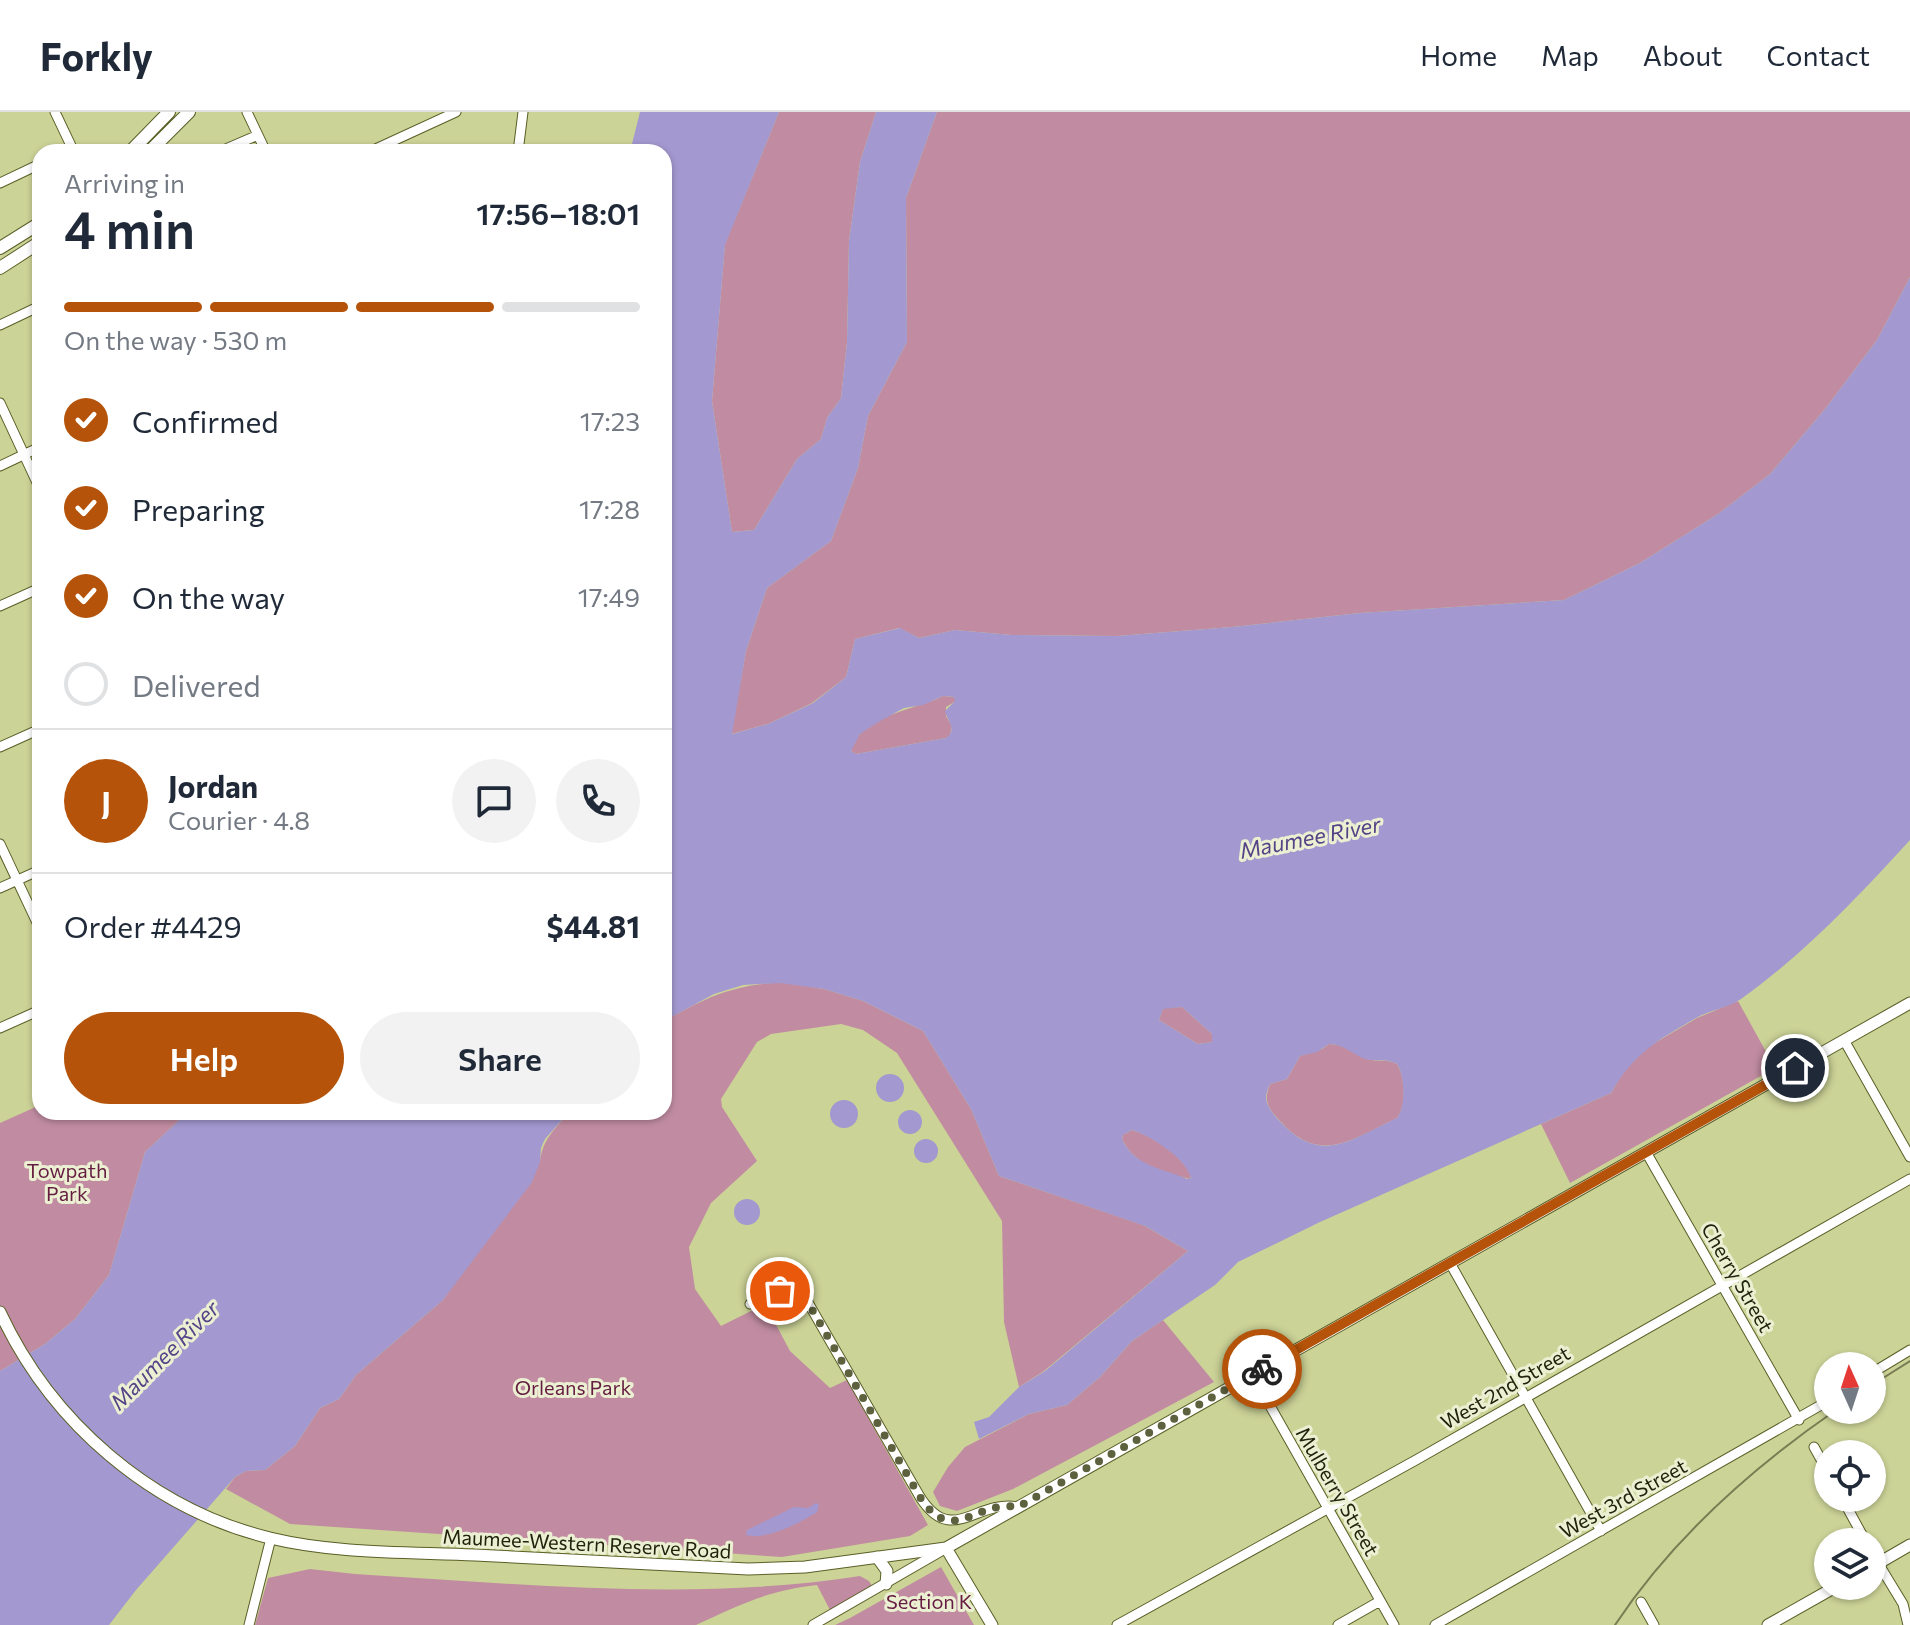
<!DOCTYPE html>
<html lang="en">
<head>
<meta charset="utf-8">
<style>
	body { margin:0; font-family:Commissioner,sans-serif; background:#f2f2f3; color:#1f2937; height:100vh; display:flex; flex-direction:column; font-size:30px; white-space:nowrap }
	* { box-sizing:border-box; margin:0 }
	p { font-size:26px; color:#747a83 }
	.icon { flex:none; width:44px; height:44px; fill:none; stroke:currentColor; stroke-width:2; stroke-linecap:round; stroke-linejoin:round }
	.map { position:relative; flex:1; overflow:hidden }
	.details { position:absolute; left:32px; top:32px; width:640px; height:976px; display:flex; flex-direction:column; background:#fff; border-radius:24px; box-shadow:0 2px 6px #0004 }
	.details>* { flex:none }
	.needle { width:52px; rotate:357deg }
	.buttons { position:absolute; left:1814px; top:1240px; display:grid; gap:16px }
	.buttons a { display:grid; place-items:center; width:72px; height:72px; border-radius:50%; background:#fff; box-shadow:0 2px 6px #0004; font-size:40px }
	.pin { position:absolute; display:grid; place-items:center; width:68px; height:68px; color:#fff; margin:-34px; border:4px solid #fff; border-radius:50%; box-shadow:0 2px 8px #0007 }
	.courier { position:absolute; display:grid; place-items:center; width:80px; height:80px; margin:-40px; border:6px solid #b45309; border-radius:50%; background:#fff; color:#222; box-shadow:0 2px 10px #0007 }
	.summary em { font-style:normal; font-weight:600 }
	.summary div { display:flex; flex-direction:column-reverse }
	.summary { display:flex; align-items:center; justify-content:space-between; height:136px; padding:0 32px }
	h1 { font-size:52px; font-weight:600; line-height:60px }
	.bar { display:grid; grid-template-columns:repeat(4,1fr); gap:12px 8px; align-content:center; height:96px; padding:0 32px }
	.bar i { height:10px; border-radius:6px; background:#e0e1e3 }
	.bar .selected { background:#b45309 }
	.bar p { grid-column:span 4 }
	.line { display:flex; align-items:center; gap:20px; padding:0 32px; border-top:2px solid #e0e1e3 }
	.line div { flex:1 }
	.round { display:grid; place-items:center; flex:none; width:84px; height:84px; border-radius:42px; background:#f2f2f3 }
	ol { padding:0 32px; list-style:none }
	li { display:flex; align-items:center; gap:24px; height:88px }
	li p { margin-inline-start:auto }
	li .icon { padding:8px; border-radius:50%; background:#b45309; color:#fff; stroke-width:4 }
	li:last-child { color:#747a83 }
	li i { width:44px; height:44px; border:4px solid #e0e1e3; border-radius:50% }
	.primary-button { display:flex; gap:16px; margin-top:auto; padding:16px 32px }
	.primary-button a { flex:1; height:92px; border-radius:48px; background:#b45309; color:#fff; font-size:32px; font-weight:600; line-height:92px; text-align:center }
	.primary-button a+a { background:#f2f2f3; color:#1f2937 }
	header { display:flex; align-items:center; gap:48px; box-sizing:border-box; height:112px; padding:0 40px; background:#fff; border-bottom:2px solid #e0e1e3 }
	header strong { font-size:38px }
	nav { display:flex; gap:44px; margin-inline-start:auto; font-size:28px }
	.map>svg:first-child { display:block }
	.green { fill:#c18ca1 }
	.water { fill:#a398cf; fill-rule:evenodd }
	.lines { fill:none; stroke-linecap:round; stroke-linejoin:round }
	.minor-casing { stroke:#5a5f26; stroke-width:11 }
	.major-casing { stroke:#5a5f26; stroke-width:13 }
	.highway-casing { stroke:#5a5f26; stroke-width:14 }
	.minor { stroke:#fff; stroke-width:9 }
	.major { stroke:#fff; stroke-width:11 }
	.highway { stroke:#fff; stroke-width:12 }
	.rail { stroke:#787d53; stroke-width:2 }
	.done { stroke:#5d613d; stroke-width:8; stroke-dasharray:0 14.4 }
	.route { stroke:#b45309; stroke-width:10 }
	.labels { text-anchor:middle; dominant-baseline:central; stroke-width:6; stroke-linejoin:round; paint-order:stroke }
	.park-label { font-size:20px; fill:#651c40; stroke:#ecf0d3 }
	.street-label { font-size:20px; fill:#21230c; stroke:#ecf0d3 }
	.water-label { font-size:22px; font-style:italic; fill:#554387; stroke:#ecf0d3 }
</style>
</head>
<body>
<header>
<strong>Forkly</strong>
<nav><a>Home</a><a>Map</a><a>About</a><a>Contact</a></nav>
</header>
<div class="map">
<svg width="1910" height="1513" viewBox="0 0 1910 1513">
	<rect width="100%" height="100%" fill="#ccd397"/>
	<!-- green -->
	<path class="green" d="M779 0H876L860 50 849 129 847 230 841 286 827 306 821 327 797 347 754 418 732 420 712 289 725 132Z
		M937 0H1910V165L1877 228 1825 297 1770 362 1718 402 1640 451 1564 488 1360 501 1232 515 1117 524 1012 523 955 518 919 526 899 516 855 527 846 565 812 591 768 612 731 622 746 539 767 476 831 429 858 356 868 304 907 230 906 86Z
		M943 584 954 585 956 589 946 595V604L952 614 950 623 946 626 856 642 851 639C861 602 914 599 943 584Z
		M780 870 824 877 863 889 923 919 971 997 999 1064 1143 1113 1188 1139 1044 1259 1019 1275 1004 1210 1002 1109 897 941 863 918 841 912 771 922 757 930 721 987 722 995 757 1049 711 1091 689 1135 695 1177 721 1214 765 1192 790 1239 830 1276 847 1268 928 1413 910 1424 782 1445 290 1412 226 1377 235 1365 246 1359 265 1358 295 1334 320 1296 339 1287 356 1263 443 1188 540 1050C542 1028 555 1017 569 1000H664V909C710 884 727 875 780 870Z
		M1738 889 1775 956 1570 1071 1541 1012 1611 981 1625 957 1643 938 1697 906Z
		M1182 895 1212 922V930L1198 932 1159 908 1163 896Z
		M1329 932C1344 932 1352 941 1365 946 1376 951 1386 946 1397 952 1405 965 1407 994 1397 1006 1353 1027 1320 1054 1280 1009 1268 996 1263 989 1270 972L1287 967 1300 944 1322 937Z
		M40 993V1000H188L145 1040 109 1163 75 1207 45 1232 0 1259V1011Z
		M1132 1018C1154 1025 1181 1043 1191 1063L1190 1067C1164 1061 1135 1054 1122 1027L1123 1023Z
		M1163 1208 1214 1270 1013 1377 957 1399 940 1394 933 1380 948 1355 965 1335 1029 1302 1067 1293 1100 1265 1132 1229Z
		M941 1455 974 1513H835L850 1506Z
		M310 1457 355 1462C522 1472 694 1490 860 1464L869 1469 872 1474 830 1498 817 1473C769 1478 739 1493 696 1513H255L268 1466Z"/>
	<!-- water -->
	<path class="water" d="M640 0H779L725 133 712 289 732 420 754 418 797 347 821 327 827 306 841 286 847 230 849 129 860 50 876 0H937L906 86 907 230 868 304 858 356 831 429 767 476 746 539 732 622 768 612 813 591 846 565 855 527 900 516 919 526 955 518 1012 523 1117 524 1232 515 1360 501 1564 488 1640 451 1718 402 1770 362 1825 297 1877 228 1910 165V728C1859 784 1803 843 1741 887 1728 896 1710 898 1696 906 1658 928 1634 941 1611 981L1320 1110 1238 1150 1215 1173 1132 1229 1100 1265 1067 1293 1029 1302 979 1327 974 1310 989 1305 1019 1275 1045 1259 1188 1139 1145 1114 999 1064 971 997 923 919 863 889 824 877 780 871 743 873 714 882 664 909V40H630ZM943 584 954 585 955 589 945 599C947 609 958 617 946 626L856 642 851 639 860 622 880 609 904 596 923 593ZM1182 895 1212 922V930L1198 932 1159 908 1163 897ZM1329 932C1344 932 1352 942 1365 947 1376 950 1386 946 1397 952 1405 964 1406 995 1397 1006 1348 1029 1319 1055 1276 1005 1266 993 1263 986 1270 972L1287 967 1300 944 1317 940ZM1132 1018C1151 1024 1187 1047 1191 1066L1187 1067C1163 1056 1135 1055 1122 1027L1123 1023Z
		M876 976a14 14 0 1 1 28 0a14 14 0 1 1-28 0Z
		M830 1002a14 14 0 1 1 28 0a14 14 0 1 1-28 0Z
		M898 1010a12 12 0 1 1 24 0a12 12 0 1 1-24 0Z
		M188 1000H569L545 1027 541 1036 540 1050 532 1070 443 1188 356 1263 339 1287 320 1296 295 1334 265 1358 246 1359 235 1365 136 1478 109 1513H0V1259L45 1232 75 1207 109 1163 145 1040Z
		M914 1039a12 12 0 1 1 24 0a12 12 0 1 1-24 0Z
		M734 1100a13 13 0 1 1 26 0a13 13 0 1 1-26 0Z
		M816 1391 819 1393 817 1400C800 1411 765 1429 746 1423L747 1418 794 1395 808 1396Z"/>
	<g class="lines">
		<!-- minor casing -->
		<g class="minor-casing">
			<path id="minor" d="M55 0 74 40
				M247 0 266 40
				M219 40 258 23
				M369 40 456 0
				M518 40 523 0
				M0 71 40 52
				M0 213 40 194
				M0 291 40 377
				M0 354 40 335
				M0 494 40 476
				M0 635 40 617
				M0 732 40 817
				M0 776 40 758
				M0 916 40 898
				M1844 928 1910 1045
				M1646 1040 1799 1308
				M1450 1151 1601 1419
				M750 1192C768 1184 790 1168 806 1187L920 1385C952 1435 976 1387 1018 1395
				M1872 1261 1910 1238
				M1252 1262 1394 1513
				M1814 1335 1828 1360
				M1842 1386 1866 1430
				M1872 1441 1903 1492 1908 1513
				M1641 1490 1654 1513
				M249 1513 271 1426
				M813 1513 943 1438
				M1117 1513 1416 1348 1910 1067
				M1338 1513 1380 1489
				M1435 1513 1828 1289"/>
		</g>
		<!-- major casing -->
		<g class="major-casing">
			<path id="major" d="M0 1200C51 1310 151 1397 270 1426 336 1442 408 1440 475 1443 566 1448 657 1453 748 1457L805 1455 946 1436 1910 891
				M946 1436 992 1513
				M877 1445 887 1459 886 1472
				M1872 1455 1910 1433
				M1768 1513 1837 1474"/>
		</g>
		<!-- highway casing -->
		<g class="highway-casing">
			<path id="highway" d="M130 40 169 0
				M149 40 189 0
				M0 136 40 111
				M0 156 40 130"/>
		</g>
		<!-- minor -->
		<use href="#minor" class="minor"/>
		<!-- major -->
		<use href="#major" class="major"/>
		<!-- highway -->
		<use href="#highway" class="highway"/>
		<!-- rail -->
		<path class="rail" d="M1872 1273 1910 1249
			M1615 1513C1672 1427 1752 1356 1836 1298"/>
	</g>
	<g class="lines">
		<!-- done -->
		<path class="done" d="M780 1179H799L806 1187 920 1385C953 1436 975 1387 1018 1395L1262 1257"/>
		<!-- route -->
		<path class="route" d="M1262 1257 1795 956"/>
	</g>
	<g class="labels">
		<!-- park labels -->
		<g class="park-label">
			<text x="67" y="1058">Towpath<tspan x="67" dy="23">Park</tspan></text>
			<text x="573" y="1275">Orleans Park</text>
			<text x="929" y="1489">Section K</text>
		</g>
		<!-- street labels -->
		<g class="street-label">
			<text transform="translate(1738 1165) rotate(60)">Cherry Street</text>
			<text transform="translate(1505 1275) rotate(-30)">West 2nd Street</text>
			<text transform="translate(1338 1379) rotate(60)">Mulberry Street</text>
			<text transform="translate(1623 1386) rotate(-29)">West 3rd Street</text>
			<text transform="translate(587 1431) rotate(3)">Maumee-Western Reserve Road</text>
		</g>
		<!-- water labels -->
		<g class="water-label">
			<text transform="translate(1310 725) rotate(-11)">Maumee River</text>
			<text transform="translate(164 1243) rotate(-45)">Maumee River</text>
		</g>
	</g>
</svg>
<div class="buttons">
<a><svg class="needle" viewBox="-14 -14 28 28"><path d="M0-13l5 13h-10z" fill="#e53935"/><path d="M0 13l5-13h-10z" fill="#747a83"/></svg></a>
<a><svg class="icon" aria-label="locate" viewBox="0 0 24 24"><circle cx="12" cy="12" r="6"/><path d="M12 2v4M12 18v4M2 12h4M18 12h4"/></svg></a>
<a><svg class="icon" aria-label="layers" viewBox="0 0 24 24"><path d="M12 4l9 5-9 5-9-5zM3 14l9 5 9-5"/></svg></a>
</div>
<div class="pin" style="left:780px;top:1179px;background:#ea580c"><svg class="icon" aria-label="bag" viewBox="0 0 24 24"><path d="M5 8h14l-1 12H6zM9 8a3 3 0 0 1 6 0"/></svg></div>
<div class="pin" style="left:1795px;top:956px;background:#1f2937"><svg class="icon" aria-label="home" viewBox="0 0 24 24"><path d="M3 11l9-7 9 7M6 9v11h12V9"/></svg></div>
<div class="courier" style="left:1262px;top:1257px"><svg class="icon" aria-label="bike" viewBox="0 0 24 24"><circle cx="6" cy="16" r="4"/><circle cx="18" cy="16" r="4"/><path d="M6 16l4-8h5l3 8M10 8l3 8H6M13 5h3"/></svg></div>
<section class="details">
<div class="summary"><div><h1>4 min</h1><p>Arriving in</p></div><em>17:56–18:01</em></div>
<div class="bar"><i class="selected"></i><i class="selected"></i><i class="selected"></i><i></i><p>On the way · 530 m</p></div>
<ol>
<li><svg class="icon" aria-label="check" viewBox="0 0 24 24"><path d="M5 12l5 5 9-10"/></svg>Confirmed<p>17:23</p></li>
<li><svg class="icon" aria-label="check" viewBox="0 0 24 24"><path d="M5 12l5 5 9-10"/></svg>Preparing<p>17:28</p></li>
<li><svg class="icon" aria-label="check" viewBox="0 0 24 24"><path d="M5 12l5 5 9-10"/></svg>On the way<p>17:49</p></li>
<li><i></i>Delivered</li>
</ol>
<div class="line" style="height:144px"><b class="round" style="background:#b45309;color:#fff">J</b><div><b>Jordan</b><p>Courier · 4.8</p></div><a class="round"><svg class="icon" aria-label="chat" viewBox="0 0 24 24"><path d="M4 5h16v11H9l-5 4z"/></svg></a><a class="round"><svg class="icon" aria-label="phone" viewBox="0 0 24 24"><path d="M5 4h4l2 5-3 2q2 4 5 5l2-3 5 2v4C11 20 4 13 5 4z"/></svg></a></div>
<div class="line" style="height:104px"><div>Order #4429</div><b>$44.81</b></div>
<div class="primary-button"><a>Help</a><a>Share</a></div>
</section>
</div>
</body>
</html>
